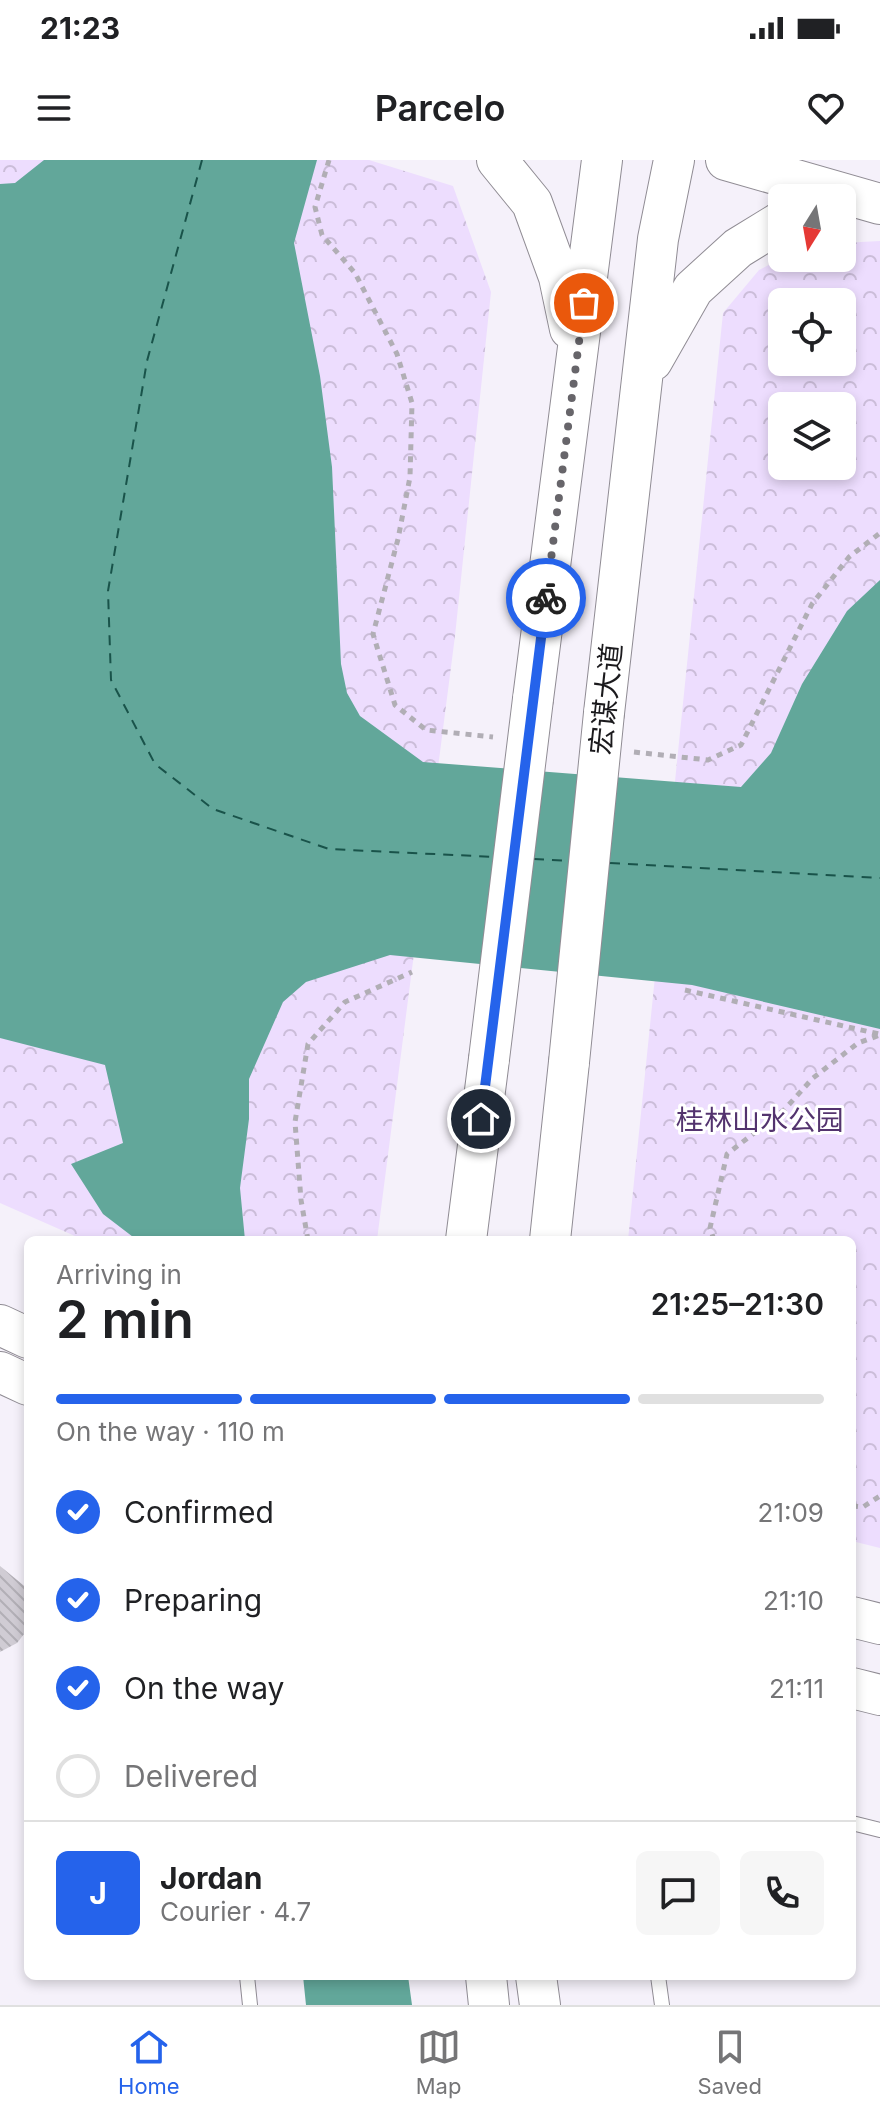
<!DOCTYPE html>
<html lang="en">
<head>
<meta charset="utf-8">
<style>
	body { margin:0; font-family:Inter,"Noto Sans SC",sans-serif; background:#f6f6f6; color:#202124; height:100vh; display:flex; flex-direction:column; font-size:30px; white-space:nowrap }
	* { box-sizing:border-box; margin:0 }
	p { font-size:26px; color:#757577 }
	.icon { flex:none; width:44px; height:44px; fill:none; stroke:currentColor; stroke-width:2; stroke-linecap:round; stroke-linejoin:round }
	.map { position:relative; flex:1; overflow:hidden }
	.details { position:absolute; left:24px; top:1076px; width:832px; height:744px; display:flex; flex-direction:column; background:#fff; border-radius:12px; box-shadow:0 4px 12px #0003 }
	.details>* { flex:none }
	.needle { width:52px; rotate:191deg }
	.controls { position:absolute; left:768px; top:24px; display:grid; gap:16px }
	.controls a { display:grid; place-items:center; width:88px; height:88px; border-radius:12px; background:#fff; box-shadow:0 4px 12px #0003; font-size:40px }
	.pin { position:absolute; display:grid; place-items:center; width:68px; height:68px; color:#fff; margin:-34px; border:4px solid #fff; border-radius:50%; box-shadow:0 2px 8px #0007 }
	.courier { position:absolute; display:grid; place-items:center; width:80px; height:80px; margin:-40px; border:6px solid #2563eb; border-radius:50%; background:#fff; color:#222; box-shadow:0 2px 10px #0007 }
	.head em { font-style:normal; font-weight:600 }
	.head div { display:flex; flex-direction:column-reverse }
	.head { display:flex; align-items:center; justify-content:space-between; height:136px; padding:0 32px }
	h1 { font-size:52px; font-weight:600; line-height:60px }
	.bar { display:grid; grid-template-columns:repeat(4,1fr); gap:12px 8px; align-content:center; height:96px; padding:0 32px }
	.bar i { height:10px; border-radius:6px; background:#e0e0e0 }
	.bar .current { background:#2563eb }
	.bar p { grid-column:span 4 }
	.line { display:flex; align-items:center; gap:20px; padding:0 32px; border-top:2px solid #e0e0e0 }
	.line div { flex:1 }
	.round { display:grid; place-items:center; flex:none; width:84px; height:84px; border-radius:12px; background:#f6f6f6 }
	ol { padding:0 32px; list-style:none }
	li { display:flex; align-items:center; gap:24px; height:88px }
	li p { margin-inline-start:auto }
	li .icon { padding:8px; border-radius:50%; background:#2563eb; color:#fff; stroke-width:4 }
	li:last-child { color:#757577 }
	li i { width:44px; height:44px; border:4px solid #e0e0e0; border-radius:50% }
	.status { display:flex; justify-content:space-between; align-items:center; height:56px; padding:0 40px; background:#fff; direction:ltr }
	.status svg { height:22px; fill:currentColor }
	header { display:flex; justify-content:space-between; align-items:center; height:104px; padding:0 32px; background:#fff; font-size:36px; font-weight:600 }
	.tabs { display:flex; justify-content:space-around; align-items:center; height:112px; border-top:2px solid #e0e0e0; background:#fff; font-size:22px; color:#757577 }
	.tabs a { display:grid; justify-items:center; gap:4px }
	.tabs .current { color:#2563eb }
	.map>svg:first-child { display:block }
	.park { fill:url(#park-crowns); fill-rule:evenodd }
	.water { fill:#62a79a }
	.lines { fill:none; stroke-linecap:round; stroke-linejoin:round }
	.ferry { stroke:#19534a; stroke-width:2; stroke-dasharray:10 8; stroke-linecap:butt }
	.building { fill:url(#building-back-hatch) }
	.service-casing { stroke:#908c94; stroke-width:16 }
	.secondary-casing { stroke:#908c94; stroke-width:42 }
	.path { stroke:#b1aeb5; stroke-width:5; stroke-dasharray:6 6; stroke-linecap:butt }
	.service { stroke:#fff; stroke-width:14 }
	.secondary { stroke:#fff; stroke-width:40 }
	.secondary-bridge-casing { stroke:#908c94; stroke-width:42; stroke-linecap:butt }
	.secondary-bridge { stroke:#fff; stroke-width:40 }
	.done { stroke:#67656a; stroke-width:8; stroke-dasharray:0 14.4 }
	.route { stroke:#2563eb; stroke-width:10 }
	.labels { text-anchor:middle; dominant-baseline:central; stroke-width:6; stroke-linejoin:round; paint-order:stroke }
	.street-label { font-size:28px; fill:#1b1a1d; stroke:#fff }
	.park-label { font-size:28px; fill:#53336e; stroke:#fff }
</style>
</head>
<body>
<div class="status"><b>21:23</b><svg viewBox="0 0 49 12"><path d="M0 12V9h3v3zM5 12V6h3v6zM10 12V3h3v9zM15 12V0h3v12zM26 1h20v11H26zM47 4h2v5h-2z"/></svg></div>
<header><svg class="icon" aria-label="menu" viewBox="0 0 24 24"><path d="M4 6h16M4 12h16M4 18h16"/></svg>Parcelo<svg class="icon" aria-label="heart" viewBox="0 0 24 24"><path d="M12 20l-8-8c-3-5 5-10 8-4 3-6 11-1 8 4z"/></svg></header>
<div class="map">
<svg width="880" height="1845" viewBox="0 0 880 1845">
	<defs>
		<pattern id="park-crowns" width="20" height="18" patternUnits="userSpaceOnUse" patternTransform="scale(2)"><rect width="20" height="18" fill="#edddfe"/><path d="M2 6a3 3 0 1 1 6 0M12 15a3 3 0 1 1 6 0" fill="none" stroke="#cbbdd9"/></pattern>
		<pattern id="building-back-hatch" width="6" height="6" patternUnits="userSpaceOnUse" patternTransform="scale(2)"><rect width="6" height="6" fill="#d0ccd4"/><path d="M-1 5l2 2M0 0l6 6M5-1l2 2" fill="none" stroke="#b2afb6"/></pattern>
	</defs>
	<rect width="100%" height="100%" fill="#f5f1fa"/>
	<!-- park -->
	<path class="park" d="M0 0H369L453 26 491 132 455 476 377 1080H84L0 1043Z
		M880 81V1388L852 1381V1080H628L723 153 759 110 782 98H842V83ZM782 142H842V202H782ZM782 246H842V306H782Z"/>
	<!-- water -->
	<path class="water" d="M44 0H317L294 83 320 216 332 307 341 504 347 533 360 556 423 602 741 627 771 593 802 524 847 451 880 420V869L692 825 390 795 306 822 283 842 249 919V959L240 1028 245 1080H137L103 1054 71 1004 123 983 105 905 0 878V24L15 23Z
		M303 1816H408L412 1845H306Z"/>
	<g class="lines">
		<!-- ferry -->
		<path class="ferry" d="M202 0 147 201 108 431 111 520 155 604 213 649 329 689 495 697
			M534 699 571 701
			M610 703 880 718"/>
	</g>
	<!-- building -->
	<path class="building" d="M0 1406 28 1429V1469L17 1483 0 1492Z"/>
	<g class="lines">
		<!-- service casing -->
		<g class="service-casing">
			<path id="service" d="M852 1663 880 1670
				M247 1816 250 1845
				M658 1816 662 1845"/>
		</g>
		<!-- secondary casing -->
		<g class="secondary-casing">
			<path id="secondary" d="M497 0 532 43 559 117 570 169
				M726 0 880 44
				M652 201 693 129 738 88 782 61
				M533 539 602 0
				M604 553 658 79 674 0
				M466 1080 489 899
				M550 1080 569 902
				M0 1165 28 1178
				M0 1212 28 1225
				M852 1457 880 1464
				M852 1528 880 1535
				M486 1816 489 1845
				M536 1816 540 1845"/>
		</g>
		<!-- path -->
		<path class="path" d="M329 0 315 47 322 75 355 113 397 194 412 243 410 317 398 379 373 474 395 545 426 570 493 577
			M634 592 708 600 741 585 812 444 849 397 880 373
			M685 830 879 874
			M308 1080 301 1040 295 962 308 884 345 842 412 812
			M714 1080 710 1068 727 994 784 950 813 918 858 883 880 875
			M852 1346 863 1347 880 1336"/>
		<!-- service -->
		<use href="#service" class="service"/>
		<!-- secondary -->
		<use href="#secondary" class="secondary"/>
		<!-- secondary-bridge casing -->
		<g class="secondary-bridge-casing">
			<path id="secondary-bridge" d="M489 899 533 539
				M569 902 604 553"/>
		</g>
		<!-- secondary-bridge -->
		<use href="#secondary-bridge" class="secondary-bridge"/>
	</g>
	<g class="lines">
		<!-- done -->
		<path class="done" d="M546 438 584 143"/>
		<!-- route -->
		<path class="route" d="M481 959 546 438"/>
	</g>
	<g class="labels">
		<!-- street labels -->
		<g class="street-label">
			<text transform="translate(606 539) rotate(-84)">宏谋大道</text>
		</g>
		<!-- park labels -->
		<g class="park-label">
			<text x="760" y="960">桂林山水公园</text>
		</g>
	</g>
</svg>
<div class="controls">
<a><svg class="needle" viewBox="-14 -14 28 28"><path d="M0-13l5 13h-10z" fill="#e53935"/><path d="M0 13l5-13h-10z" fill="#757577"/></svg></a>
<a><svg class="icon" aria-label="locate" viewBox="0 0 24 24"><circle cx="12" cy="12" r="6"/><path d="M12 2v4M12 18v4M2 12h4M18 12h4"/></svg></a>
<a><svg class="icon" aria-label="layers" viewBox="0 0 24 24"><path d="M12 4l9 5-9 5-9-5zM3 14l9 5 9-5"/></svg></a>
</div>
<div class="pin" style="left:584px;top:143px;background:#ea580c"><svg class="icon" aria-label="bag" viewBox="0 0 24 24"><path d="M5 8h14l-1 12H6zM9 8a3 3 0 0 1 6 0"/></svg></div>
<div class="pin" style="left:481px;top:959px;background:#1f2937"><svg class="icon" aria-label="home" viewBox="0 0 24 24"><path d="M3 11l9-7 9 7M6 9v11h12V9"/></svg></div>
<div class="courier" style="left:546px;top:438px"><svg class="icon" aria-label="bike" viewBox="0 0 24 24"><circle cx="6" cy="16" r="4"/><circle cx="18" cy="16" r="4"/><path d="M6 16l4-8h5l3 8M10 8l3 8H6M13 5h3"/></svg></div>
<section class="details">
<div class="head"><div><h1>2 min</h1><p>Arriving in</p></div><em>21:25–21:30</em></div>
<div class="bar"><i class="current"></i><i class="current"></i><i class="current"></i><i></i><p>On the way · 110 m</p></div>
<ol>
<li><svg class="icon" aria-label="check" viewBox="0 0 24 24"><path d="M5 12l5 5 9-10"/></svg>Confirmed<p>21:09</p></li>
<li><svg class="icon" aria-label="check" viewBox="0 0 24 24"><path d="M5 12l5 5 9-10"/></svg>Preparing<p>21:10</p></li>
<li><svg class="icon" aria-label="check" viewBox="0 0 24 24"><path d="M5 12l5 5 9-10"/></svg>On the way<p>21:11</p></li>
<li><i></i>Delivered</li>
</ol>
<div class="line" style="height:144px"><b class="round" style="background:#2563eb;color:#fff">J</b><div><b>Jordan</b><p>Courier · 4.7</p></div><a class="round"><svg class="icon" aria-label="chat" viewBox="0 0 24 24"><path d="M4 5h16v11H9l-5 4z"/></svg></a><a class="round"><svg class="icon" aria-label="phone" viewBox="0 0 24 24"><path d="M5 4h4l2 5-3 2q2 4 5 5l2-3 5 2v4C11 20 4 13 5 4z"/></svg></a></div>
</section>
</div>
<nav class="tabs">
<a class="current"><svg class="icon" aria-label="home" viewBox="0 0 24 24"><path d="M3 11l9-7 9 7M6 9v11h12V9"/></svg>Home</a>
<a><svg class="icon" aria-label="map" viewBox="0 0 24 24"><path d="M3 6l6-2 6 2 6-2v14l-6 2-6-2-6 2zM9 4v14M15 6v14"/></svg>Map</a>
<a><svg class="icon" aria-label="saved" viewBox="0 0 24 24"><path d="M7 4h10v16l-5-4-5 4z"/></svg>Saved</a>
</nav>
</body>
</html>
